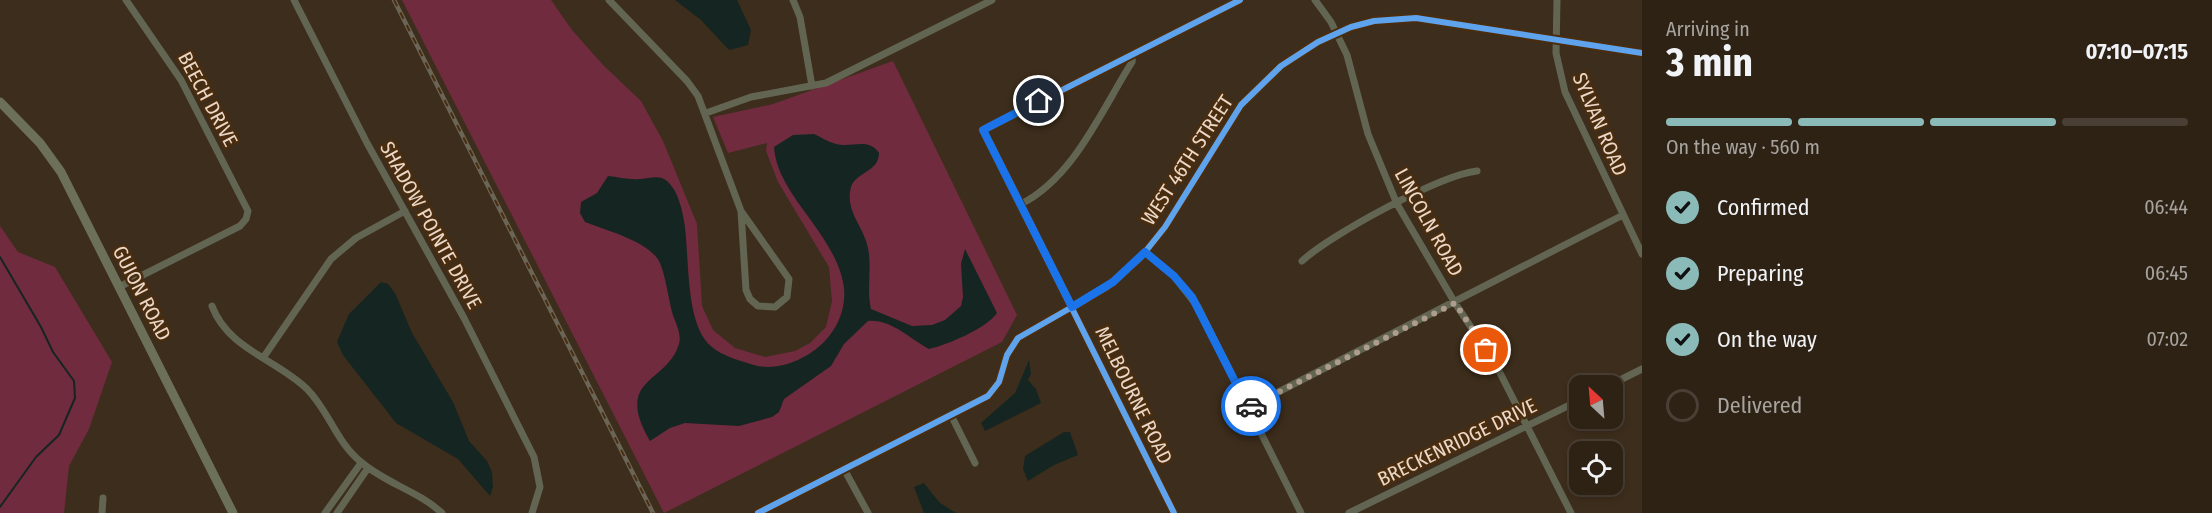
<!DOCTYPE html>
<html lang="en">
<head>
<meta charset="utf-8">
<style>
	body { margin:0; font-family:"Fira Sans Condensed",sans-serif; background:#362a1e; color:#f1f3f6; height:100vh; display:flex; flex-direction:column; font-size:22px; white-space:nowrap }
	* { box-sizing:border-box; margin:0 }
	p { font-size:20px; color:#a7a4a0 }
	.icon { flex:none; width:33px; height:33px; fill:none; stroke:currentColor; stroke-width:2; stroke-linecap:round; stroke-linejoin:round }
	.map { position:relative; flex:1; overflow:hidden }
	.drawer { display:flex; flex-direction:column; background:#2e2215; width:570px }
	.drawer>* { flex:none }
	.needle { width:39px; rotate:334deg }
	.buttons { position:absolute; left:1569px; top:375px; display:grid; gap:12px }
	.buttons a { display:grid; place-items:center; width:54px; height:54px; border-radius:12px; background:#2e2215; box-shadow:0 3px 9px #0003,0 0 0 2px #493f34; font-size:30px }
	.pin { position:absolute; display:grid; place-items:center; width:51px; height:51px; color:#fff; margin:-26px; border:3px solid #fff; border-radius:50%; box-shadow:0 2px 6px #0007 }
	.courier { position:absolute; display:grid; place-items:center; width:60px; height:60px; margin:-30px; border:4px solid #1a73e8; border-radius:50%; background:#fff; color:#222; box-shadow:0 2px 8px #0007 }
	.headline em { font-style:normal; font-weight:700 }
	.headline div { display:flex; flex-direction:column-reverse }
	.headline { display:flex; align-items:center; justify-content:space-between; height:102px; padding:0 24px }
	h1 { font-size:39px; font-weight:700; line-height:45px }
	.bar { display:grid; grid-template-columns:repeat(4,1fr); gap:9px 6px; align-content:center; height:72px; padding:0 24px }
	.bar i { height:8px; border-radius:4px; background:#493f34 }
	.bar .current { background:#8bbbb9 }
	.bar p { grid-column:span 4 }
	ol { padding:0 24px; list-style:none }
	li { display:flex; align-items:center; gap:18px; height:66px }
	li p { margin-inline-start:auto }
	li .icon { padding:6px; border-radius:50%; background:#8bbbb9; color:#111; stroke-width:4 }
	li:last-child { color:#a7a4a0 }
	li i { width:33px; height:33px; border:3px solid #493f34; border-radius:50% }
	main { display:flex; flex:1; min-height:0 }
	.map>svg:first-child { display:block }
	.green { fill:#712b3e }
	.water { fill:#152521 }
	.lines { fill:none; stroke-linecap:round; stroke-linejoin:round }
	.stream { stroke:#152521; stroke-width:2 }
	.street { stroke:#626552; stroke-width:7 }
	.secondary { stroke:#6c7058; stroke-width:9 }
	.rail-casing { stroke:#6b6556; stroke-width:4.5 }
	.rail { stroke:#4a2d0f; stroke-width:2; stroke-dasharray:7; stroke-linecap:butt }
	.cycleway-casing { stroke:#4a2d0f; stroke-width:10 }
	.cycleway { stroke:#60a3ed; stroke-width:6 }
	.done { stroke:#ae9c8c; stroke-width:6; stroke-dasharray:0 10.8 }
	.route { stroke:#1a73e8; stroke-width:8 }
	.labels { text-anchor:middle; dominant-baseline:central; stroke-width:5; stroke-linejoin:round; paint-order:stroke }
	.street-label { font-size:20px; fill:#ebd8c8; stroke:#4a2d0f }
</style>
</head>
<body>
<main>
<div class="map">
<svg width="1642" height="513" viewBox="0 0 1642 513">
	<rect width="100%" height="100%" fill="#3d2d1c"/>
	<!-- green -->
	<path class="green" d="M402 0H551L572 30 603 65 641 101 663 141 697 224 702 306 713 330 735 348 765 357 795 351 810 343 826 327 832 301 829 267 778 182 766 151 767 143 728 153 713 117 773 104 893 61 1017 315 1002 342 664 513Z
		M0 226 18 252 55 267 112 362 89 429 69 466 64 513H0Z"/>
	<!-- water -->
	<path class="water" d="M675 0H737L751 30 748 45 729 50 701 20Z
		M814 134C821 137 828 142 836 144 851 148 869 137 879 153 879 172 856 172 851 187 845 210 862 225 867 244 873 265 866 288 871 309L912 326 932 325 945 320 961 306 963 297 961 264 965 249 997 313C987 328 947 345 929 349 910 339 891 319 868 321L844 344 831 366 784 399 779 412 772 417 739 426 685 423 670 428 650 441C613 377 667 384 679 344 682 334 675 322 672 312 668 296 666 278 660 263 651 242 605 230 585 222L580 213 581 202 597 193 608 176C618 177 629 180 639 179 646 179 655 176 662 178 664 179 668 181 669 183 678 192 682 209 684 221 690 255 684 325 712 347 722 356 741 361 754 365 778 372 807 359 824 342 838 328 846 308 844 288 837 234 777 196 774 147L793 135Z
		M381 282 388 284 395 293 412 333 453 402 469 441 487 461 492 472 493 487 490 496 458 459 396 423 343 355 337 342 349 314Z
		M1029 360 1031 374 1028 380 1036 389 1041 403 985 431 981 423 1015 393Z
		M1064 432H1070L1078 455 1054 465 1028 481 1023 469 1025 456Z
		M924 483 940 503 956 513H924L914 487Z"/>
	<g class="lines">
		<!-- stream -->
		<path class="stream" d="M0 257 41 327 53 352 74 381 75 398 59 435 36 457 0 507"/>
		<!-- street -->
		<path class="street" d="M294 0 367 143 464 318 534 457 540 487 532 513
			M609 0 687 81 698 96 741 211
			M793 0 800 17 812 86
			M1315 0 1331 22 1347 55 1368 134 1397 204 1455 303 1496 365 1571 513
			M1557 0 1556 53 1565 92 1642 254
			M706 113 751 97 826 83 992 0
			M1021 204C1074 177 1101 111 1132 62L1133 53
			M741 211 789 279 787 297 775 307 758 306 750 299 746 290Z
			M1145 252 1174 276 1198 307 1301 513
			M1302 261C1330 235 1440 175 1477 171
			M119 287 240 226 246 219 248 211 181 80 126 0
			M212 306C228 349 276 359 307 389 329 411 336 442 361 462 385 483 418 491 442 513
			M263 358 331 259 356 238 405 211
			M1608 386 1642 369
			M1249 407 1623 215
			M951 415 975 463
			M844 469 868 513
			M102 513 103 498
			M325 513 361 463
			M337 513 368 468
			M758 513 988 396 999 382 1007 355 1018 338 1107 287 1141 257 1165 227 1241 105 1281 66 1318 42 1351 27 1374 21 1416 18 1642 53
			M1174 513 983 130 1240 0
			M1349 513 1580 400"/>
		<!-- secondary -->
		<path class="secondary" d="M0 102 40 143 61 172 233 513"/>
		<!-- rail casing -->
		<g class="rail-casing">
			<path id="rail" d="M394 0 653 513"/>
		</g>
		<!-- rail -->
		<use href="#rail" class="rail"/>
		<!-- cycleway casing -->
		<g class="cycleway-casing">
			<path id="cycleway" d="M758 513 988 396 999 382 1007 355 1018 338 1107 287 1141 257 1165 227 1241 105 1281 66 1318 42 1351 27 1374 21 1416 18 1642 53
				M1174 513 983 130 1240 0"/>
		</g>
		<!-- cycleway -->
		<use href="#cycleway" class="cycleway"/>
	</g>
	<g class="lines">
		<!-- done -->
		<path class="done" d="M1251 406 1455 303 1486 350"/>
		<!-- route -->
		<path class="route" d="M1039 101 983 130 1072 307 1113 282 1145 252 1174 276 1192 297 1246 403 1249 407 1251 406"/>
	</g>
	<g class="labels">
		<!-- street labels -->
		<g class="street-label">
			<text transform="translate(208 99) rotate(62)">BEECH DRIVE</text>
			<text transform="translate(1600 124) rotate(67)">SYLVAN ROAD</text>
			<text transform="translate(1187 160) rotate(-57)">WEST 46TH STREET</text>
			<text transform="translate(1429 222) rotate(61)">LINCOLN ROAD</text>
			<text transform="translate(431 225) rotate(61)">SHADOW POINTE DRIVE</text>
			<text transform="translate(142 293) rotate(63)">GUION ROAD</text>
			<text transform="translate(1134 395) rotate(64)">MELBOURNE ROAD</text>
			<text transform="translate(1457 442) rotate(-26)">BRECKENRIDGE DRIVE</text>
		</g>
	</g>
</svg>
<div class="buttons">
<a><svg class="needle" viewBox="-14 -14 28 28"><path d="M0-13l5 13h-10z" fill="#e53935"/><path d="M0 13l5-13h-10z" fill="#a7a4a0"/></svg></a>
<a><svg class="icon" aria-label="locate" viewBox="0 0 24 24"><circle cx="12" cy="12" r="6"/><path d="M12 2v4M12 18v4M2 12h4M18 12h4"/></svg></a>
</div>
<div class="pin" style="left:1486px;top:350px;background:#ea580c"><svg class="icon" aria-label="bag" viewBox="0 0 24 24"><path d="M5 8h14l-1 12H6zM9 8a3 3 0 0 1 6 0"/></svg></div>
<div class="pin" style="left:1039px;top:101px;background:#1f2937"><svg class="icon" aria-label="home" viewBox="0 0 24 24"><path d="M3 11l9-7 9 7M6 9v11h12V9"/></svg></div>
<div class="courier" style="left:1251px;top:406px"><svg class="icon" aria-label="car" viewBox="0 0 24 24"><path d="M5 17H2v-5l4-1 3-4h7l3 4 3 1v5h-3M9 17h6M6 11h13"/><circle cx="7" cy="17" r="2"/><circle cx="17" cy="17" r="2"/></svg></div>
</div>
<section class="drawer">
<div class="headline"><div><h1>3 min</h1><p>Arriving in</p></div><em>07:10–07:15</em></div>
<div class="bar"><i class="current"></i><i class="current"></i><i class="current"></i><i></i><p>On the way · 560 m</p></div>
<ol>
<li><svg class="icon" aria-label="check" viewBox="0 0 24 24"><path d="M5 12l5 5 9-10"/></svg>Confirmed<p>06:44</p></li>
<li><svg class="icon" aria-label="check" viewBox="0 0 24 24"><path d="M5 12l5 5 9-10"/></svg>Preparing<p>06:45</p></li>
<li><svg class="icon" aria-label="check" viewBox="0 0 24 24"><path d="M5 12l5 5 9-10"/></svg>On the way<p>07:02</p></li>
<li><i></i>Delivered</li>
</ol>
</section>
</main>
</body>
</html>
